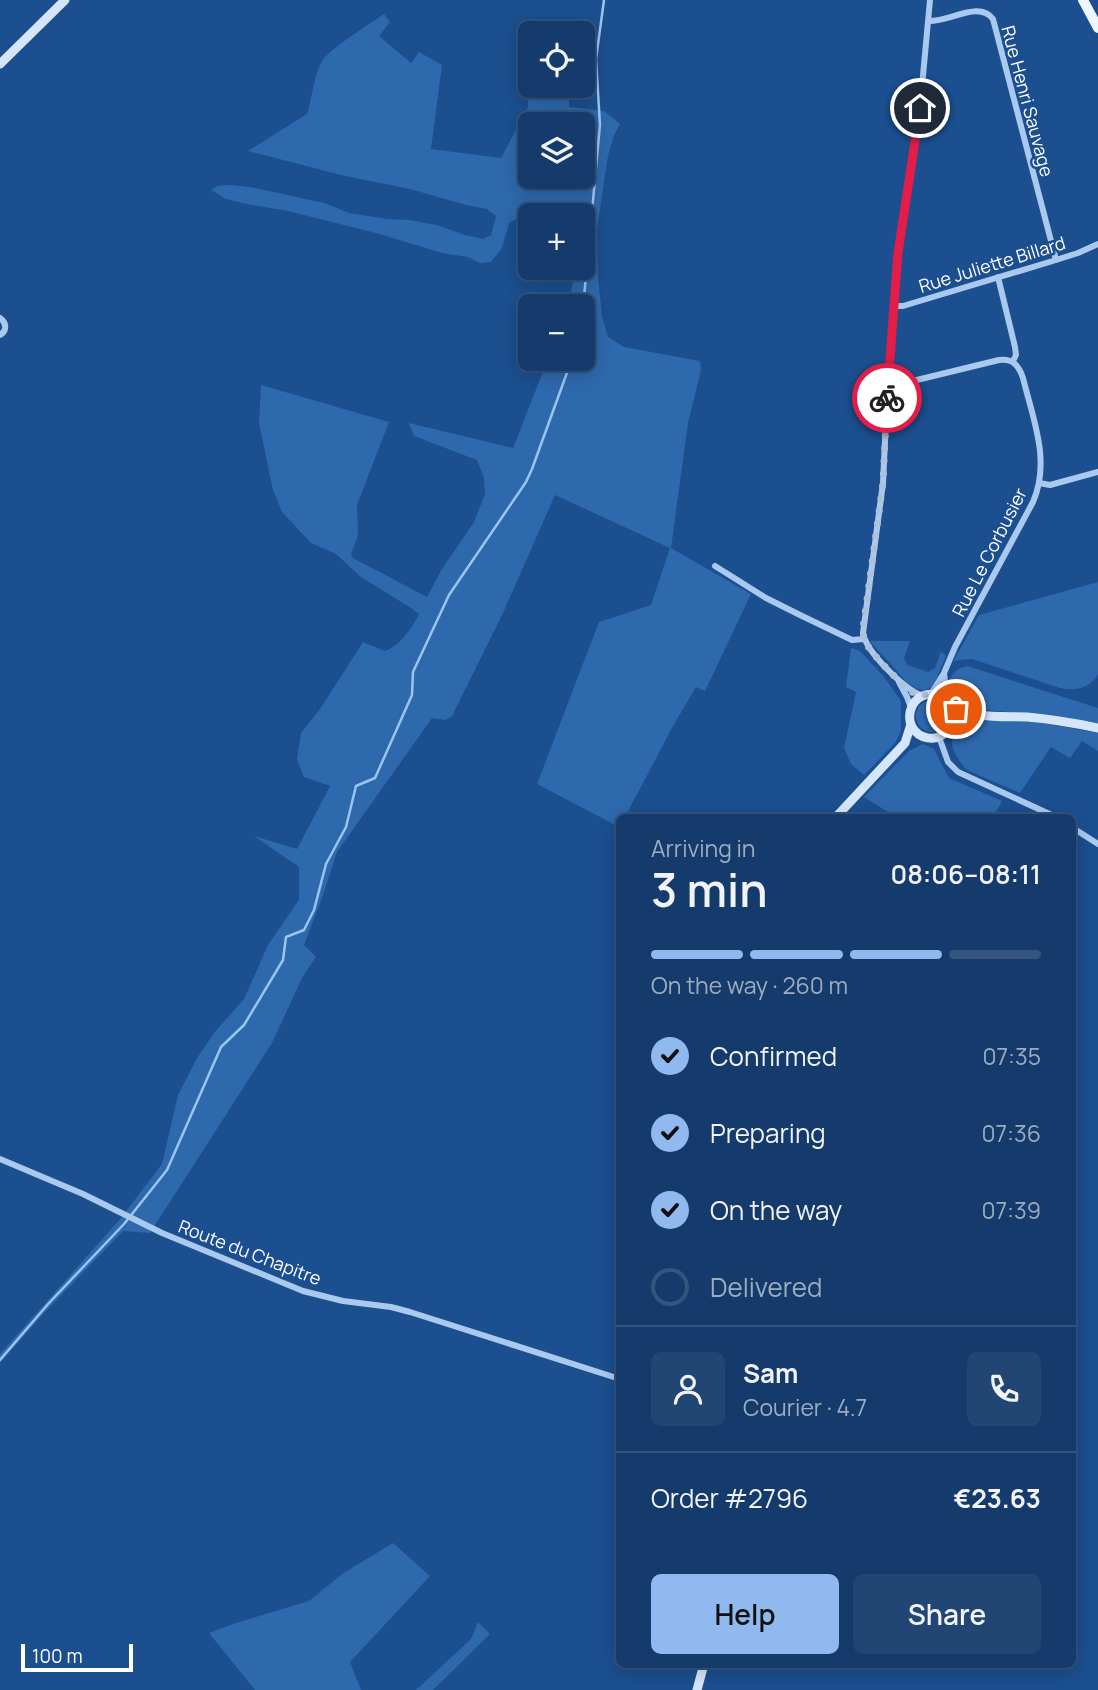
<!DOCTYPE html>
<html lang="en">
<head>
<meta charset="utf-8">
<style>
	body { margin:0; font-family:Manrope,sans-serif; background:#214673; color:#f1f3f6; height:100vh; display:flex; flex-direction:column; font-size:26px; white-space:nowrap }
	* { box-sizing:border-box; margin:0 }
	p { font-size:23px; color:#9dadc1 }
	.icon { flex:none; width:38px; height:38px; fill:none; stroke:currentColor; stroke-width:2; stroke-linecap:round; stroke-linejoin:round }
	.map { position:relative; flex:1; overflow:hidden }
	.drawer { position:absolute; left:616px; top:814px; width:460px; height:854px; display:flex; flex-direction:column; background:#143b6b; border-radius:10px; box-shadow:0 4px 18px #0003,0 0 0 2px #33557e }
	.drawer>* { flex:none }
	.fabs { position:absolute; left:518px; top:21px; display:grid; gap:14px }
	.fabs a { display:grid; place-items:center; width:77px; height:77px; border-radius:10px; background:#143b6b; box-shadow:0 4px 18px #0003,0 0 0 2px #33557e; font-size:35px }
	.scale { position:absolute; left:21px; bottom:18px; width:112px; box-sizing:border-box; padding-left:7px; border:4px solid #fff; border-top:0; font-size:19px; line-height:24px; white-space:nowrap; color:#fff; -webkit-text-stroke:5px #1b4f8f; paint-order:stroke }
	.pin { position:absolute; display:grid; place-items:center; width:60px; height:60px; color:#fff; margin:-30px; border:4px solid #fff; border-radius:50%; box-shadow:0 2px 7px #0007 }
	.courier { position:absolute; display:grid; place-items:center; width:70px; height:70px; margin:-35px; border:5px solid #e11d48; border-radius:50%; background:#fff; color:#222; box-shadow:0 2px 9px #0007 }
	.headline em { font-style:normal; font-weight:600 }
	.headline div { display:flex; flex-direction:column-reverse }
	.headline { display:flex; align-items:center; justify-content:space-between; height:119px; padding:0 35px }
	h1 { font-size:46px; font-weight:600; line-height:52px }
	.bar { display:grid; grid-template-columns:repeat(4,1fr); gap:10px 7px; align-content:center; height:84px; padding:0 35px }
	.bar i { height:9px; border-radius:5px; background:#33557e }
	.bar .selected { background:#90b9f0 }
	.bar p { grid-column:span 4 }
	.line { display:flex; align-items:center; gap:18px; padding:0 35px; border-top:2px solid #33557e }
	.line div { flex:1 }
	.round { display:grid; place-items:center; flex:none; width:74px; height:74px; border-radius:10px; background:#214673 }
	ol { padding:0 35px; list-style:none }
	li { display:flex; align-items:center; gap:21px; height:77px }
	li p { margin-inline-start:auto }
	li .icon { padding:7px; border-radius:50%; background:#90b9f0; color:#111; stroke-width:4 }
	li:last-child { color:#9dadc1 }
	li i { width:38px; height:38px; border:4px solid #33557e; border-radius:50% }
	.button { display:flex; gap:14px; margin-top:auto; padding:14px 35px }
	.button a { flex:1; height:80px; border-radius:10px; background:#90b9f0; color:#111; font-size:28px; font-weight:600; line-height:80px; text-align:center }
	.button a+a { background:#214673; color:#f1f3f6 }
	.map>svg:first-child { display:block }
	.green { fill:#2e69ad; fill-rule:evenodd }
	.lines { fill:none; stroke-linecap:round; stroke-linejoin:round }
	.stream { stroke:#9cc4f0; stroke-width:2.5 }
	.street { stroke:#a9c9ee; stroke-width:6 }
	.secondary { stroke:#d6e6fa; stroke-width:9 }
	.primary { stroke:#f0f6ff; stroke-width:10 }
	.done { stroke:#afc1d8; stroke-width:7; stroke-dasharray:0 12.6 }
	.route { stroke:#e11d48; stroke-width:9 }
	.labels { text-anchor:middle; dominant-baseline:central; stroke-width:5; stroke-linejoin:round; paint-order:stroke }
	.street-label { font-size:18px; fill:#fff; stroke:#1b4f8f }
</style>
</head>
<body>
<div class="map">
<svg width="1098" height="1690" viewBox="0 0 1098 1690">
	<rect width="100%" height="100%" fill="#1b4f8f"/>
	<!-- green -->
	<path class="green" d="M384 14 390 22 379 36 411 63 419 52 442 65 431 149 501 158 528 107V67H530V86H569V107L604 111 620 124 614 135 608 156 597 229 598 277 602 316 608 337 624 347 700 361 701 370 688 423 671 548 751 594 705 691 696 687 673 726 625 817H620L619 827 537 784 599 622 651 605 670 548 555 495 503 613 452 716 445 720 432 718 337 852 323 895 304 945 316 957 303 976 272 1043 150 1233 123 1231 43 1314 0 1363V1354L121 1218 162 1164 178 1095 197 1058 214 1033 244 999 268 945 299 900V867L254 836 297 849 330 786 304 777 297 759 301 733 320 709 363 642 385 651C400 646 412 628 419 614L411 608 361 577 336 554 311 543 282 512 273 490 259 423 261 385 389 422 357 505 358 535 351 555 353 558 427 597 442 569 474 522 485 494 484 478 477 460 414 436 409 423 513 448 548 359H583V306H567L577 268H583V215H530V220L518 218 509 223 502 248 491 262 480 263 468 257 442 253 376 233 288 211 246 204 226 199 211 190 217 186 230 185 250 187 324 203 349 213 387 219 409 220 437 225 465 235 483 239 491 235 496 216 487 209 466 205 410 189 345 176 248 151 307 114C312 98 314 75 322 61 327 51 372 22 384 14ZM530 124H583V177H530Z
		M1098 582V674C1090 689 1075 691 1060 688L972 659 959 660 953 662 979 615Z
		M870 641H910L904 658 907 665 928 672 935 668 941 651 946 656 933 687C913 697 901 674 889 662 883 655 876 649 870 641Z
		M851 648 860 651 884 677 901 701V731L895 743 864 775 851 764 844 748 856 692 846 687Z
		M967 666 1098 708V724L1055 716 962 708 951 699 948 689 950 688 948 687C950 675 955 669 967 666Z
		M916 716a16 16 0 1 1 32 0a16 16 0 1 1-32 0Z
		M1000 720 1037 722 1098 733V751L1082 741 1070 758 1051 747 1020 793 967 770C958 761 943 739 959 729 964 725 971 724 976 723L977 722Z
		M923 744 934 749 949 778 1002 801 993 817H896L864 797 909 751Z
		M393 1543 430 1576 350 1662 361 1690H255L209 1633 236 1623 309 1601 342 1574Z
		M478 1622 490 1634 433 1690H416L471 1639Z"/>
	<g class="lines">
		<!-- stream -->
		<path class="stream" d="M583 308 600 125 596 59 604 0
			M0 1360 49 1303 124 1224 167 1170 221 1047 244 1025 283 960 286 937 304 930 314 910 326 864 346 827 356 786 375 778 412 695 413 672 449 595 526 482 532 469 572 359"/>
		<!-- street -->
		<path class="street" d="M928 21C950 22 979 0 993 19L1056 260
			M998 277 1015 347 1016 355 1013 361
			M894 306H903L1056 260 1078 253 1098 244
			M0 318C7 323 7 331 0 335
			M888 387 999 360C1013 358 1019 366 1023 378 1033 419 1051 461 1033 502L955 647 944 673 931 694
			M1039 483 1050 485 1098 472
			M715 566 766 598 800 615 852 640 864 639
			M944 674 948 702
			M899 682 907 697 911 708
			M923 696C905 690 866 652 863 633L883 483 888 377 898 253 920 108 930 0
			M939 737 948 762 958 772 1056 817
			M1073 828 1098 844
			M0 1159 83 1194 162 1233 303 1291 343 1301 391 1307 410 1312 620 1379"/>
		<!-- secondary -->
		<path class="secondary" d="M0 64 65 0
			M951 706C974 719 1000 716 1027 717 1051 719 1074 723 1098 728
			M950 728C963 700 926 681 912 706 909 713 909 721 912 727 919 739 935 742 945 733 949 730 952 725 957 723 964 720 971 718 978 716
			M836 817 905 743 911 724
			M697 1690 704 1664"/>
		<!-- primary -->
		<path class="primary" d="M1083 0 1098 28"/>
	</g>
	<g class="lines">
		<!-- done -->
		<path class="done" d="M887 398 883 483 863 628C864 631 863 636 864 639 868 651 902 685 912 692 922 697 929 692 939 696 946 699 949 705 956 709"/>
		<!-- route -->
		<path class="route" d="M887 398 898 253 920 108"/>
	</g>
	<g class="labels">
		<!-- street labels -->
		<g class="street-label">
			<text transform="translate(1028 101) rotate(75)">Rue Henri Sauvage</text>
			<text transform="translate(992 264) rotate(-17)">Rue Juliette Billard</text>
			<text transform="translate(989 552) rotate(-63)">Rue Le Corbusier</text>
			<text transform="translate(250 1252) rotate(21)">Route du Chapitre</text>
		</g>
	</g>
</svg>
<div class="fabs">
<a><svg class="icon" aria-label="locate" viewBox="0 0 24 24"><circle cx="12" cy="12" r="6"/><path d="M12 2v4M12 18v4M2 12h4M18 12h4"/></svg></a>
<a><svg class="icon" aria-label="layers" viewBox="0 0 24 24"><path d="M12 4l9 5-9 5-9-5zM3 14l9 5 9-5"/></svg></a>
<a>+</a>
<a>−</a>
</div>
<div class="scale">100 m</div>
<div class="pin" style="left:956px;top:709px;background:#ea580c"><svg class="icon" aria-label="bag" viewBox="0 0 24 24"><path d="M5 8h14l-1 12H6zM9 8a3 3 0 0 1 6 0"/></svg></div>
<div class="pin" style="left:920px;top:108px;background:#1f2937"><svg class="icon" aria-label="home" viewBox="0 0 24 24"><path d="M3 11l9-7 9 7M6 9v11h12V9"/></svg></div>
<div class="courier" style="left:887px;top:398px"><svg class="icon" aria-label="bike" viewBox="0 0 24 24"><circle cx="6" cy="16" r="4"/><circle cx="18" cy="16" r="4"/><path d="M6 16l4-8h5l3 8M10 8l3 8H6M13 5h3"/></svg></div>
<section class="drawer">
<div class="headline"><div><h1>3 min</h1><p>Arriving in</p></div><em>08:06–08:11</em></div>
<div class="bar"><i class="selected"></i><i class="selected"></i><i class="selected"></i><i></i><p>On the way · 260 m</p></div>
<ol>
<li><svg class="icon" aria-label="check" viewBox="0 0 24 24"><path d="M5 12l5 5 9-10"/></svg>Confirmed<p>07:35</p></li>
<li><svg class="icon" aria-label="check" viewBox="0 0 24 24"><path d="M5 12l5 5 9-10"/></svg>Preparing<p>07:36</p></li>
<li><svg class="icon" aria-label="check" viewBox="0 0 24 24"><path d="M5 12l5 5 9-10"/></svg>On the way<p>07:39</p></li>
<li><i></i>Delivered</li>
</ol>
<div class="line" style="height:126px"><a class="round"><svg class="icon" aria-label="person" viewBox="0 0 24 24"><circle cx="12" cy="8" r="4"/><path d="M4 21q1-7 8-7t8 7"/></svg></a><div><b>Sam</b><p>Courier · 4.7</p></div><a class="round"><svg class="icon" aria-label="phone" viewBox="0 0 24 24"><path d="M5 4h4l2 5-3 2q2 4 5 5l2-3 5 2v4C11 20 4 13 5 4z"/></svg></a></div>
<div class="line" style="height:91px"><div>Order #2796</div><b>€23.63</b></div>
<div class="button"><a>Help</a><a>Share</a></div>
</section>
</div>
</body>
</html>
